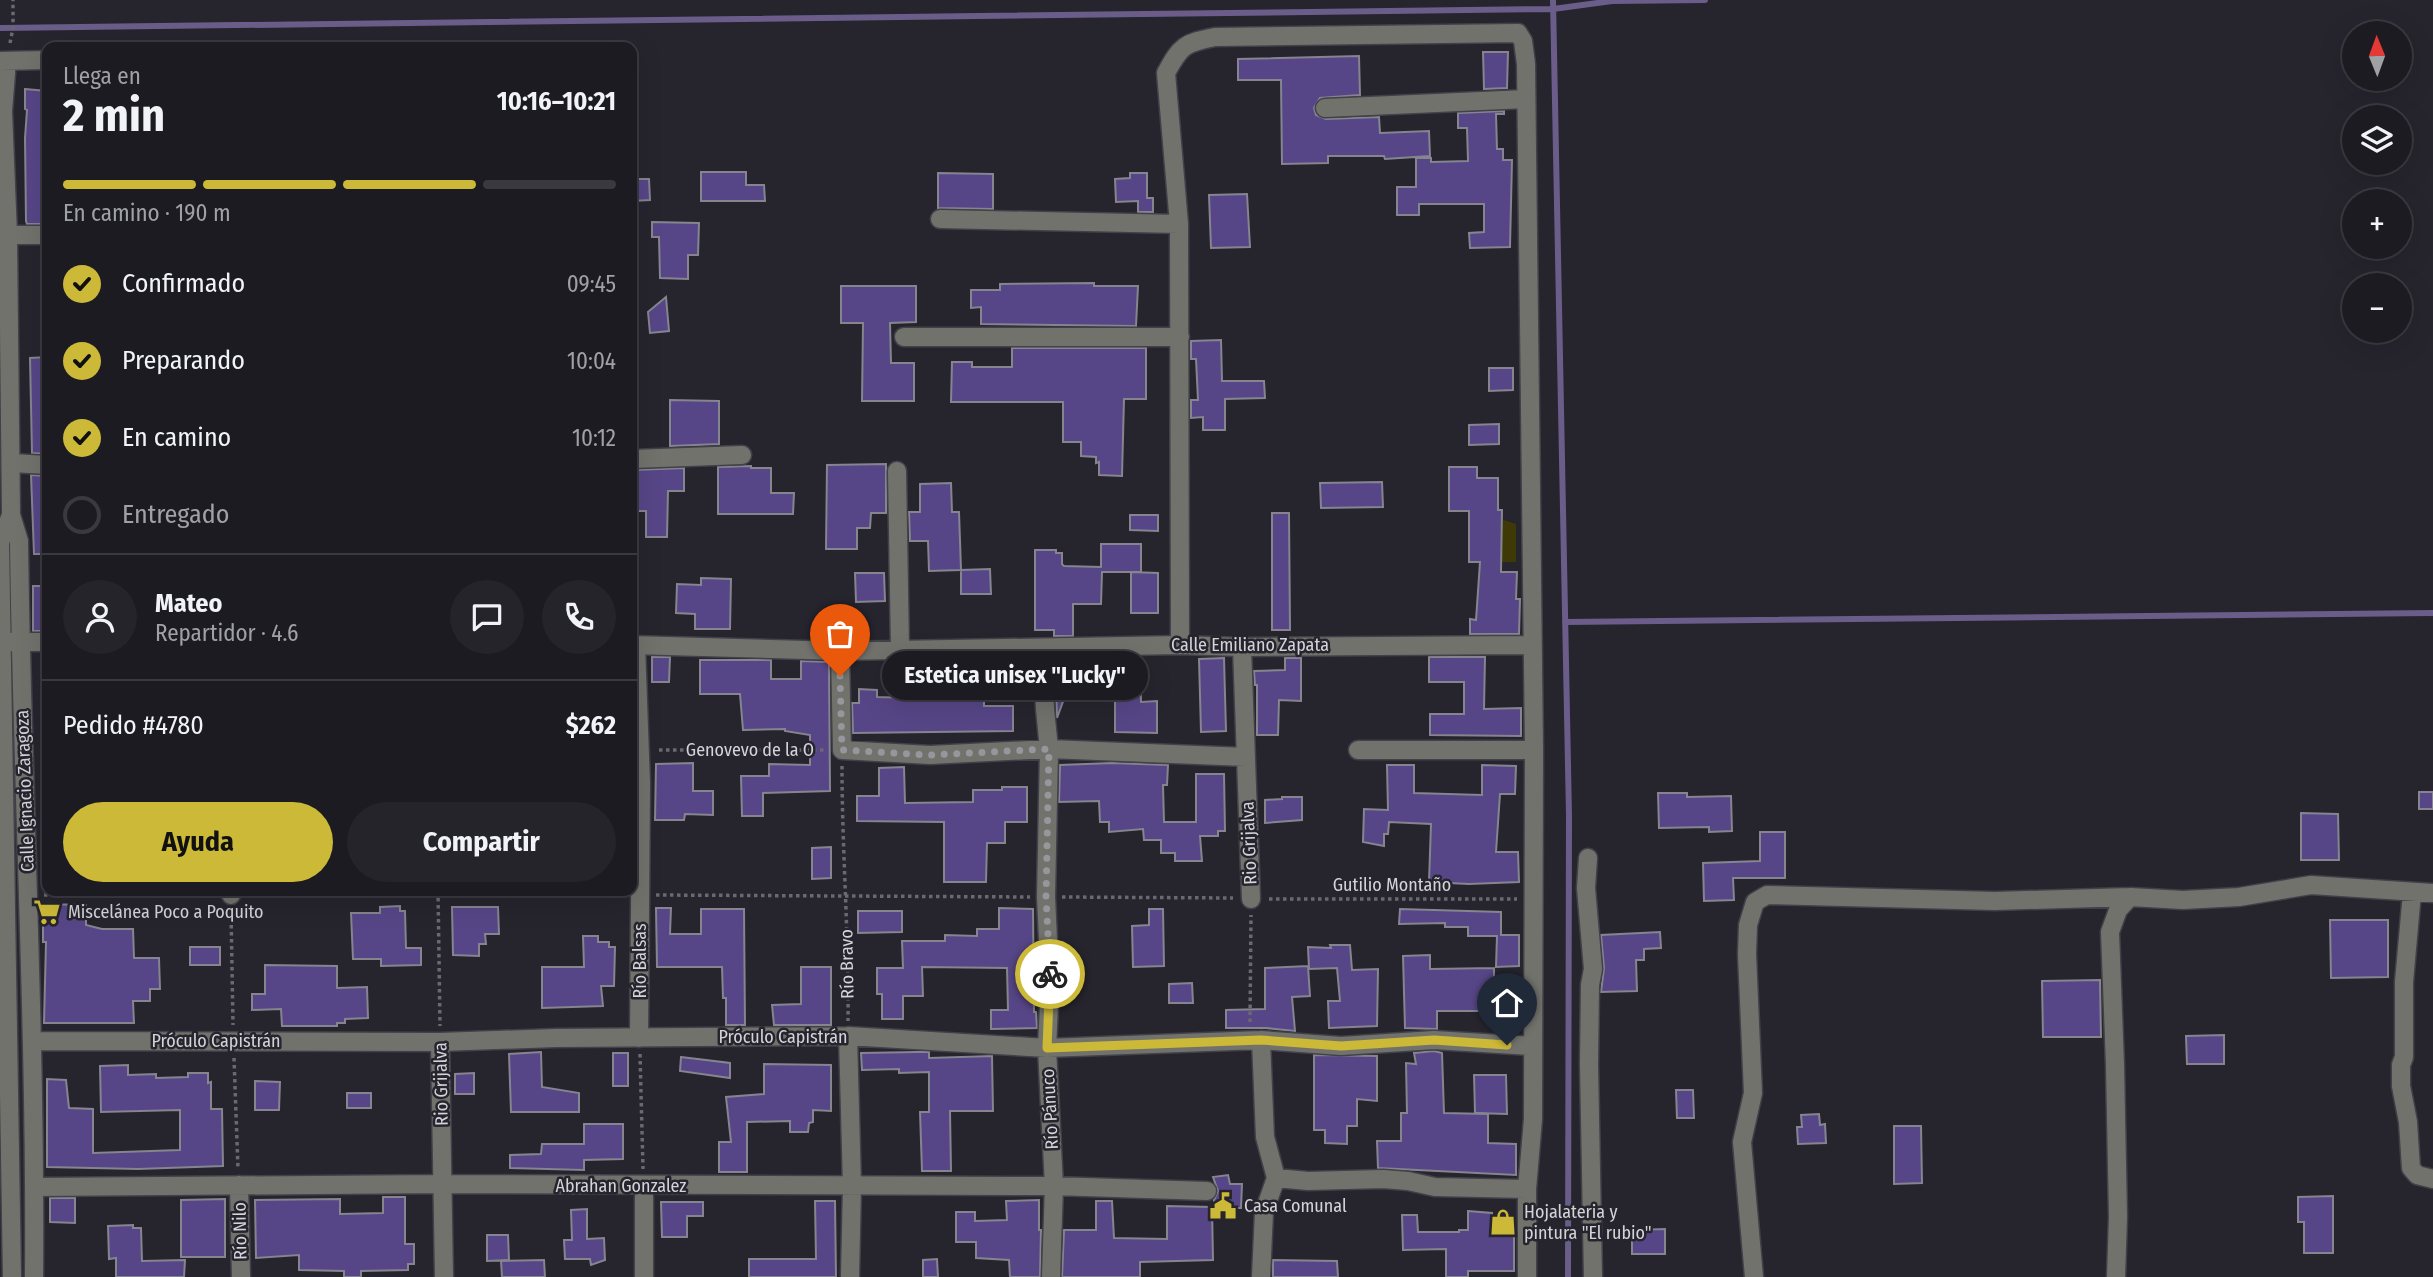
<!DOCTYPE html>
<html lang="es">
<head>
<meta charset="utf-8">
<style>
	body { margin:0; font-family:"Fira Sans Condensed",sans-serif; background:#25242a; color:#f1f3f6; height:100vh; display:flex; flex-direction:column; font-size:26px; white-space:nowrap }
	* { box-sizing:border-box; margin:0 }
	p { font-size:23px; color:#a0a1a5 }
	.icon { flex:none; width:38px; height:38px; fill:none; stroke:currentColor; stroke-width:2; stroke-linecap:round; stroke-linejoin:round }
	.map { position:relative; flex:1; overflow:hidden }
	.panel { position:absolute; left:42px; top:42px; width:595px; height:854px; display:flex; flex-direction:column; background:#1c1b22; border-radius:14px; box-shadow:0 7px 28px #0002,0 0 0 2px #3a3940 }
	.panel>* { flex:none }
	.needle { width:46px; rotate:359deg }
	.fabs { position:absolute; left:2342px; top:21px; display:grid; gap:14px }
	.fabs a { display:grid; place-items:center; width:70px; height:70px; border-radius:50%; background:#1c1b22; box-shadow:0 7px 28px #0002,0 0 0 2px #3a3940; font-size:35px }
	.pin { position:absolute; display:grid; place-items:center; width:60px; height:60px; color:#fff; margin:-72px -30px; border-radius:50% 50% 50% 0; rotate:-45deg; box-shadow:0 0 7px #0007 }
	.pin .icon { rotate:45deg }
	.courier { position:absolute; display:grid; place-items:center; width:70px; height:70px; margin:-35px; border:5px solid #ccb938; border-radius:50%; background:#fff; color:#222; box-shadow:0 2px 9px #0007 }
	.bubble { position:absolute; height:49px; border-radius:24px; background:#1c1b22; box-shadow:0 7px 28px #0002,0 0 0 2px #3a3940; font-size:23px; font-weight:700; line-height:49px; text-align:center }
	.head em { font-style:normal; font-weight:700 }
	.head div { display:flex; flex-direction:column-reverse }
	.head { display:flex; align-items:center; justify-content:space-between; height:119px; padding:0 21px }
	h1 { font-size:46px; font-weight:700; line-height:52px }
	.bar { display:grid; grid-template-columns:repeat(4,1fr); gap:10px 7px; align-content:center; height:84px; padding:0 21px }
	.bar i { height:9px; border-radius:5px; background:#3a3940 }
	.bar .on { background:#ccb938 }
	.bar p { grid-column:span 4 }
	.line { display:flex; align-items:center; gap:18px; padding:0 21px; border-top:2px solid #3a3940 }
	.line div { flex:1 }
	.round { display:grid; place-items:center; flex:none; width:74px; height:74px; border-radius:37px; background:#25242a }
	ol { padding:0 21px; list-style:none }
	li { display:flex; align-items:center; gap:21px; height:77px }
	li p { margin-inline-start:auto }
	li .icon { padding:7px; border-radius:50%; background:#ccb938; color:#111; stroke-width:4 }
	li:last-child { color:#a0a1a5 }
	li i { width:38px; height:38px; border:4px solid #3a3940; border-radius:50% }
	.cta { display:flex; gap:14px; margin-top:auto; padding:14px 21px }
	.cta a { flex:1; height:80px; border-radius:42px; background:#ccb938; color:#111; font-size:28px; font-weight:700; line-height:80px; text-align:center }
	.cta a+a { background:#25242a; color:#f1f3f6 }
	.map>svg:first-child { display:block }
	.green { fill:#3f3807 }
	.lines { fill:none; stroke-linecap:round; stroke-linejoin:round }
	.stream { stroke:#6a5d8a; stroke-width:6 }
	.building { fill:#574687; stroke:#85848f; stroke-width:2 }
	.minor-casing { stroke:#424049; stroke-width:21 }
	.path { stroke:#6a6870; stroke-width:3.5; stroke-dasharray:3.5 3.5; stroke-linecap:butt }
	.minor { stroke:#72726d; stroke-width:18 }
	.done { stroke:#97969d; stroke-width:7; stroke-dasharray:0 12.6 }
	.route { stroke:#ccb938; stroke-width:9 }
	.labels { text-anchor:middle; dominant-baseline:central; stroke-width:5; stroke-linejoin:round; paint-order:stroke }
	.street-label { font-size:18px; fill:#d4d3d9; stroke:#26242d }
	.poi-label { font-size:18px; fill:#d4d3d9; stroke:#26242d; text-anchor:start }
</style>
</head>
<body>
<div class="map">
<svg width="2433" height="1277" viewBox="0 0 2433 1277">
	<rect width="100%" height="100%" fill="#26242d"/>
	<!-- green -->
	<path class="green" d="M1504 520 1516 524V562H1501L1502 521Z"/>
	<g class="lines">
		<!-- stream -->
		<path class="stream" d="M1553 0 1569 816 1568 1277
			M0 28 1553 9 1612 1 1705 0
			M1565 622 2433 613"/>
	</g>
	<!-- building -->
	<path class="building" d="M1483 52H1508L1507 88 1484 89Z
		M1359 56 1360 95 1320 98 1314 108 1316 115 1326 119 1379 117 1380 133 1429 131 1430 156 1385 159 1384 156H1328V163L1282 164 1281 80H1238V59Z
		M25 89 47 91V224H27L26 221 25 138 27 110 25 109Z
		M1504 111V114H1496L1497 149H1503V160H1512L1510 247 1470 248 1469 233 1484 232V204H1419V215H1397V187H1416V158H1431V162L1468 161 1467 128H1458V113Z
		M701 172H746V185H764L765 201H701Z
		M938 173 993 174V209L938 208Z
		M1130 173H1147V198H1153V212H1138V201L1116 202 1115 179 1130 178Z
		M632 179H649L650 200 632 201Z
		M1247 194 1250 247 1211 248 1209 195Z
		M652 222 699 223 698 255H688V279L660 278 659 237H652Z
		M1094 283V286H1138L1136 326 981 324V307L971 308V290H1000V284Z
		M841 286H916V322L890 323 891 363H914V401H862L863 323H841Z
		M666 297 669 331 650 333 648 312Z
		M1221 340 1222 381H1264L1265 398 1225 399V430H1203V417L1191 418V400H1198L1196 359H1191V341Z
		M1012 348H1146V399H1124L1122 476 1099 475V462L1096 463V457L1081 456V442H1063V402H951L952 362H972V367H1012Z
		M47 357V454L32 453 30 358Z
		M1489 368H1513V390L1489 391Z
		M670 400 719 401V444L670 446Z
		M1499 424V444L1469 445V425Z
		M886 464V513H871L870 528H857V549H826L827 465Z
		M751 466V468H771V493H794L793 514H718V467Z
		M1449 467H1477V478H1498V510H1502L1501 572H1517L1516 599H1520L1519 634H1470V619L1476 620 1480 562H1469V511H1449Z
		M684 468V491H668L667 537H646V511H632L633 470Z
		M31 475 47 476V554H34Z
		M1382 482 1383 507 1321 508 1320 483Z
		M951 483 952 512H959L961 570 929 571 928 541H910L909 512H920V484Z
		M1272 513H1289L1290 630H1272Z
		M1130 515H1158V531L1130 530Z
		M1101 544H1141V572H1102L1101 604H1073V636H1054V630H1035V550H1056V553H1062V564L1064 566 1101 567Z
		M990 569 991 594H961V570Z
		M1131 572 1158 573V613H1131Z
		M855 573H884L885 601 856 602Z
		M701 578 731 579 730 629H695V614L676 613 677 584 701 585Z
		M33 586H47V631H33Z
		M652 657H670L669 682H652Z
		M1429 657H1485L1484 709 1521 708V736L1430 735V714H1464V682H1429Z
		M1224 658 1226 731 1201 732 1199 659Z
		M1285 658H1301V701L1279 700 1278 735H1257V685H1255L1254 671 1285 670Z
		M1055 659H1140L1141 702 1157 701V733L1115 732V688H1068L1057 718Z
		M700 660H771V679H801V661L829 662 830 791 763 793V816H742L741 776H769V764L810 765V735L785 731V729L743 730 740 694H700Z
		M984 660V706H1013V731L853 733 852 703H859V689L877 690V697L944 699V661Z
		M693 763V791H713V815L685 814 684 820H655L656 764Z
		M1112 763 1168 765 1167 785H1163L1164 822H1196V774H1224L1225 831H1218V836H1200L1202 861H1175V853H1161V840H1144L1143 829 1109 832V822H1100L1099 801 1059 802 1060 765Z
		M1387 765H1414V793L1482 795V765L1516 766 1515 794H1500L1496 852H1518L1519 882 1469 884 1429 882 1431 824 1389 822 1388 834H1384V846L1363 842 1364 809 1388 810Z
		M904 767 905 803 973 802V790H1002V787H1027V822H1005V843H987L986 882H944V822L857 821V796H879V768Z
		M2419 792H2433V809H2419Z
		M1658 793H1687V797L1731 796 1732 831 1709 832V827L1659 828Z
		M1282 797H1302V820L1265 823V800L1282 799Z
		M2301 813 2338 814 2339 860H2301Z
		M1760 832H1785V878H1733L1734 900 1704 901 1703 863 1760 861Z
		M831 847V878L812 879V848Z
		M43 904 86 905V925L102 929H133L134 958H159L160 989H150V1001H133L134 1023H44L46 942H43Z
		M400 906V911H405L406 948H421V965L381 966V959H353L351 913H380V907Z
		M452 907H498L499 934H485L486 944H479V956L453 955Z
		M656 908H671L670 934H701V909H744L745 1025H726V998H723L722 967H657Z
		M999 908 1033 909 1034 1012H1036L1037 1028 991 1029V1010H1008L1007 968 922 967 923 996H903V1019H882V994H877V968H903L902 941H945V935L977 936V929H999Z
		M1149 909H1163L1164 966 1133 967 1132 926 1149 925Z
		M1400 909 1501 912V935H1519V966L1496 967 1497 936H1468V927H1445V923L1399 924Z
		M858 911H902V932L858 933Z
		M2330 920H2388V977L2331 978Z
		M1660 932 1661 948 1644 949V960H1636L1637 991 1601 992 1604 968 1601 935Z
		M583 936H598V942H609V947H615L614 986H601L603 1006 542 1008V967H584Z
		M1330 945H1350L1352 970 1378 969 1377 1026 1329 1028 1328 1001H1340L1337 968 1309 969 1308 947 1331 948Z
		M190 947H220V965H190Z
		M1430 955V969L1494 968V1011H1437V1029L1405 1028 1403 956Z
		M265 965 337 966V988L367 987 368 1018 345 1019V1023H337V1026H282L281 1009 252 1010V994H265Z
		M1308 966 1310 996 1292 997 1295 1031 1266 1028H1226V1010L1265 1009V968Z
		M801 967H831V1025H774L772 1005 801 1004Z
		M2100 980 2101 1037H2043L2042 981Z
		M1192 983 1193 1003H1169V984Z
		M2224 1035V1064H2187L2186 1036Z
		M1434 1051 1442 1053 1444 1113 1488 1114V1143L1516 1144V1175L1378 1168 1377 1141H1401V1113H1407L1406 1063 1416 1064 1414 1053Z
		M541 1052 542 1087 579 1093V1112H511L509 1054Z
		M917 1052H929V1058L992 1056 993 1111H950L951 1171H922L920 1112H929V1072L899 1073V1069L862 1070 861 1053Z
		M613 1053H628V1086H613Z
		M1314 1055 1377 1056V1101L1357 1099V1126H1347V1144L1325 1143V1130H1314Z
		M681 1057 730 1063V1078L680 1071Z
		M764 1064 831 1065V1111L813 1110V1122L809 1123 808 1132H790V1121L747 1122V1172H719V1142H731L726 1097 764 1094Z
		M128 1065V1075L156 1074V1078L188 1077V1073H208V1083L211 1082V1109H222L223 1166 138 1169 47 1167V1079L66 1080 69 1108 93 1109V1153L180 1150V1110L101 1112 100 1066Z
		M474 1073V1094H455V1074Z
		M1474 1075H1506L1507 1114 1475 1113Z
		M255 1081 280 1082 279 1110H255Z
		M1676 1090H1693L1694 1118H1677Z
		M347 1093H371V1108H347Z
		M1819 1114 1820 1125 1825 1124 1826 1143 1798 1144 1797 1127H1802L1801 1115Z
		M584 1124H623V1159L584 1160V1170L510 1168V1155L541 1154 542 1144H584Z
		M1894 1126H1921L1922 1183 1894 1184Z
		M1228 1175 1230 1184H1242L1241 1208H1237V1218H1214V1200L1218 1191 1213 1177Z
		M2333 1196V1253H2304V1222H2298V1197Z
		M383 1197H405V1244H414V1264H408V1270L361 1271V1277H344V1271L299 1270V1255L256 1258 255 1200 340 1199V1214L383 1213Z
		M50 1198H75V1223L50 1222Z
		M225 1199V1257H181V1200Z
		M1039 1200V1230H1041L1040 1277H1010L1009 1260 976 1258V1242H956V1212H975V1221L1007 1220 1006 1201Z
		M815 1201H835L836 1277H749V1259H816Z
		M1096 1201H1112L1114 1238 1167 1239V1206L1212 1207 1213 1260 1140 1262V1277H1062L1064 1230H1096Z
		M661 1202H703V1216H687V1237H662Z
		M587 1209V1239L604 1238 605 1260 591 1265 590 1259H565L564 1240H572L571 1210Z
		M1468 1211 1492 1213 1491 1233H1514V1271H1468V1277H1446V1249L1403 1250 1402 1215H1417L1418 1232H1459V1230H1468Z
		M133 1225V1228H141L142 1261 185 1260 184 1277H116V1258L109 1259 108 1226Z
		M1665 1229V1254H1632V1230Z
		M487 1235H508L509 1260 487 1261Z
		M937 1259 938 1277H923V1260Z
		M544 1260 545 1277H502L501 1261Z
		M1273 1260 1337 1261 1338 1277H1273Z"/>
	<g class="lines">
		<!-- minor casing -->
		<g class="minor-casing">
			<path id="minor" d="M0 61 47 60
				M7 61 3 111 8 235 11 515 19 541C22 786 36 1031 34 1277
				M1325 108 1526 99
				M940 219 1179 224
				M0 235H47
				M904 337H1180
				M632 459 742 455
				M12 463 47 465
				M897 471 900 649
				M11 515 0 542 12 1277
				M9 642H47
				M632 645 840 651 1180 645 1242 647 1532 645
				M636 645 641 784 639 1038
				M1180 645 1179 224 1166 73C1181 45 1185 43 1215 37L1518 33 1523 41 1526 64 1534 750 1533 1119 1527 1189V1277
				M1242 647 1251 899
				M1042 648 1045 709 1049 749 1046 897 1050 983 1047 1048 1054 1186 1051 1277
				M840 651 842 750 930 755 1049 749 1246 757
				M1358 750H1534
				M1588 858 1586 888 1593 969 1590 985 1589 1064 1593 1277
				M2412 893 2404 982V1057L2401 1065V1086L2408 1122 2411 1168 2417 1175 2433 1179
				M231 895V891
				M848 1036 852 1186 850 1277
				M33 1041 440 1042 556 1038 848 1036 1047 1048 1261 1040 1341 1046 1434 1040 1532 1046
				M440 1042 444 1277
				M1276 1178 1308 1181 1383 1179 1408 1181 1435 1187 1527 1189
				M239 1185 241 1277
				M644 1186V1277
				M34 1187 442 1184 1054 1186 1207 1191
				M1261 1277 1264 1212 1276 1178 1265 1137 1261 1040
				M1754 1277 1742 1142 1753 1093 1747 954 1748 925 1755 902 1767 895 1995 901 2130 897 2183 900 2239 897 2311 885 2433 893
				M2116 1277 2118 1217 2115 1065 2110 932 2118 910 2130 897"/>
		</g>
		<!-- path -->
		<path class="path" d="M10 43 13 28V0
			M659 750H826
			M842 766C842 851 849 936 848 1021
			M438 891 440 1026
			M44 895H215
			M247 895 438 892 624 895
			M656 895 1030 897
			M1062 897 1233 898
			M1269 899H1517
			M231 911 233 1025
			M1250 1022 1251 915
			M640 1054 643 1169
			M234 1058 238 1169"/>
		<!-- minor -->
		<use href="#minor" class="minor"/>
	</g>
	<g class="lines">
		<!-- done -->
		<path class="done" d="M840 676 842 750 930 755 1049 749 1046 897 1050 974"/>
		<!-- route -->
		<path class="route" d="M1050 974 1047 1048 1261 1040 1341 1046 1434 1040 1507 1045"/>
	</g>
	<!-- icons -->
	<defs>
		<g id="supermarket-bare" transform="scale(2.1)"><path d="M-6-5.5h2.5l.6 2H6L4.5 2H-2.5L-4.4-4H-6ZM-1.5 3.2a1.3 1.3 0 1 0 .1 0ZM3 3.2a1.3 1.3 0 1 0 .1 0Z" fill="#ccb938" stroke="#26242d" stroke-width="2.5" paint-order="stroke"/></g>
		<g id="civic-bare" transform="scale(2.1)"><path d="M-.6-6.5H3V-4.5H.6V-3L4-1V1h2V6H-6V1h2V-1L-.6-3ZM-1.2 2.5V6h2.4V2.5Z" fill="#ccb938" stroke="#26242d" stroke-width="2.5" paint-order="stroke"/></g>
		<g id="shop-bare" transform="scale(2.1)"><path d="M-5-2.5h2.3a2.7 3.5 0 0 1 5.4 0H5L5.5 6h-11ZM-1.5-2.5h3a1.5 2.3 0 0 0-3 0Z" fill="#ccb938" stroke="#26242d" stroke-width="2.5" paint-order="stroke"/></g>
	</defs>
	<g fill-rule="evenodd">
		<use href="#supermarket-bare" x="47" y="912"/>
		<use href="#civic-bare" x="1223" y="1206"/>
		<use href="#shop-bare" x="1503" y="1222"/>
	</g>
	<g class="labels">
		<!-- street labels -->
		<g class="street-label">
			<text x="1250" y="645">Calle Emiliano Zapata</text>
			<text x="750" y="750">Genovevo de la O</text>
			<text transform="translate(25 791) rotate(-92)">Calle Ignacio Zaragoza</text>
			<text transform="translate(1249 843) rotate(-92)">Rio Grijalva</text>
			<text x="1392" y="885">Gutilio Montaño</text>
			<text transform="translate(640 961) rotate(-90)">Río Balsas</text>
			<text transform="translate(847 964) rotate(-91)">Río Bravo</text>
			<text x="783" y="1037">Próculo Capistrán</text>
			<text x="216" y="1041">Próculo Capistrán</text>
			<text transform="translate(441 1084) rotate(-91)">Rio Grijalva</text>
			<text transform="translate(1050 1109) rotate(-93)">Río Pánuco</text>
			<text x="621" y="1186">Abrahan Gonzalez</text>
			<text transform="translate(240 1231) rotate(-91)">Río Nilo</text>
		</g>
		<!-- poi labels -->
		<g class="poi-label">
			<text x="68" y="912">Miscelánea Poco a Poquito</text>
			<text x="1244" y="1206">Casa Comunal</text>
			<text x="1524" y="1212">Hojalateria y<tspan x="1524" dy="21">pintura "El rubio"</tspan></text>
		</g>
	</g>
</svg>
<div class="fabs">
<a><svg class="needle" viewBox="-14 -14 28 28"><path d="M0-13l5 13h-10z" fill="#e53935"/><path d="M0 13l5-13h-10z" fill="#a0a1a5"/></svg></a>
<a><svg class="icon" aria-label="layers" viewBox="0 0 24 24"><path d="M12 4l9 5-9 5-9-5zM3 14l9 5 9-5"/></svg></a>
<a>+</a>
<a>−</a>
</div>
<div class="pin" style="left:840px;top:676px;background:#ea580c"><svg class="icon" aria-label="bag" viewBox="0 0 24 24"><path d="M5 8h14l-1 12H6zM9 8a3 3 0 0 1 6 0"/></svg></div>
<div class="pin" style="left:1507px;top:1045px;background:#1f2937"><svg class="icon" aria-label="home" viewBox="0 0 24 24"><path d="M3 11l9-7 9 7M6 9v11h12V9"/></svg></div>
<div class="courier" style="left:1050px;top:974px"><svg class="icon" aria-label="bike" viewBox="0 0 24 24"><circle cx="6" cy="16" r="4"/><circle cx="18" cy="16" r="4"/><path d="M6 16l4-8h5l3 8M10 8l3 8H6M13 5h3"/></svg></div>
<div class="bubble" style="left:882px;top:651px;width:266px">Estetica unisex &quot;Lucky&quot;</div>
<section class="panel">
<div class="head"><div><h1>2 min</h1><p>Llega en</p></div><em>10:16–10:21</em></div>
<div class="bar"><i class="on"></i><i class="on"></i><i class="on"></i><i></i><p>En camino · 190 m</p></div>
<ol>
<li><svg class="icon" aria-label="check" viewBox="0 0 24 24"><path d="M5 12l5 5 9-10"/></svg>Confirmado<p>09:45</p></li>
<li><svg class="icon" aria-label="check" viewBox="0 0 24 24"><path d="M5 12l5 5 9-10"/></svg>Preparando<p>10:04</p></li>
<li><svg class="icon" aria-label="check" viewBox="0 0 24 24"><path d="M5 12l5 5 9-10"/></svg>En camino<p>10:12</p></li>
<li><i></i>Entregado</li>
</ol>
<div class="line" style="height:126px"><a class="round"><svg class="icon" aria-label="person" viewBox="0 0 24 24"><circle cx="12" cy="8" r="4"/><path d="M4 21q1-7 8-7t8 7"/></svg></a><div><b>Mateo</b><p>Repartidor · 4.6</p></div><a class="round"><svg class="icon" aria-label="chat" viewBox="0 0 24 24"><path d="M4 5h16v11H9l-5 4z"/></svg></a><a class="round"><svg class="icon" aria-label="phone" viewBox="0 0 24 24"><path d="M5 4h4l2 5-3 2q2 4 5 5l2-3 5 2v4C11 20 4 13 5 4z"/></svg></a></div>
<div class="line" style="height:91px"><div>Pedido #4780</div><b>$262</b></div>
<div class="cta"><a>Ayuda</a><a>Compartir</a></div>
</section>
</div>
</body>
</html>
